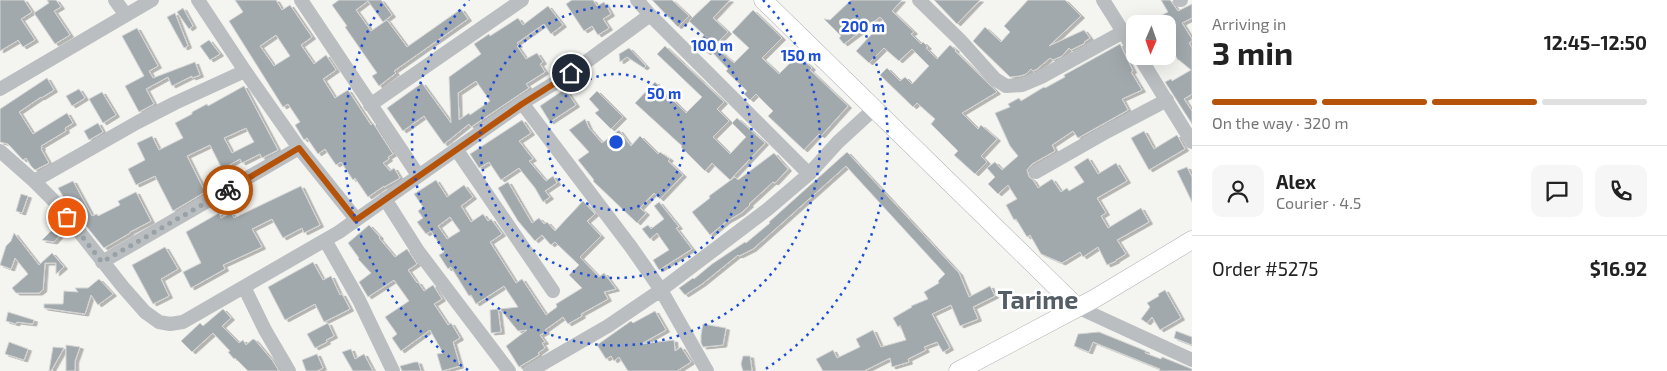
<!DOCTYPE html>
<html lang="en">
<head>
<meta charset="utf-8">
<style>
	body { margin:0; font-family:"Exo 2",sans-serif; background:#f6f6f6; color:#222; height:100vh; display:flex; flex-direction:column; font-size:19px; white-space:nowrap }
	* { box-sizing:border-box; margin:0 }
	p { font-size:16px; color:#767676 }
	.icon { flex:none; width:28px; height:28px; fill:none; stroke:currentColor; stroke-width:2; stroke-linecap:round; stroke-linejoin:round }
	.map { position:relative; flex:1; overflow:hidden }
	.drawer { display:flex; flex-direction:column; background:#fff; width:475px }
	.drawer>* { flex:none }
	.needle { width:32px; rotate:182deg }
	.tools { position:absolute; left:1126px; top:15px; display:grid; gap:10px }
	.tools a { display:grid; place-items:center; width:50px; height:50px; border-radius:10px; background:#fff; box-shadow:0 5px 20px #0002; font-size:25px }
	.pin { position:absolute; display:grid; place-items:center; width:42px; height:42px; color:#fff; margin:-21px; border:2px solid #fff; border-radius:50%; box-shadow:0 1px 5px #0007 }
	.courier { position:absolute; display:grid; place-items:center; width:50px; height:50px; margin:-25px; border:4px solid #b45309; border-radius:50%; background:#fff; color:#222; box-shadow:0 1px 6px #0007 }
	.headline em { font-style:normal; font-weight:700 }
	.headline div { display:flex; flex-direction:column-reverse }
	.headline { display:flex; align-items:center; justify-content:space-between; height:85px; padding:0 20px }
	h1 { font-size:32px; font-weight:700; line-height:38px }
	.bar { display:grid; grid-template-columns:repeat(4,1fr); gap:8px 5px; align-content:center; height:60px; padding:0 20px }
	.bar i { height:6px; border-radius:4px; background:#e0e0e0 }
	.bar .selected { background:#b45309 }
	.bar p { grid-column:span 4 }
	.line { display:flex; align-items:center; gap:12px; padding:0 20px; border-top:1px solid #e0e0e0 }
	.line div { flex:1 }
	.round { display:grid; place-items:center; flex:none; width:52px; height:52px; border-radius:10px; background:#f6f6f6 }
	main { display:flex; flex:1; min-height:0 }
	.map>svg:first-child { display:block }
	.building { fill:#a2a9ad; stroke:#d5d5d4; fill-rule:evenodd; filter:url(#shadow) }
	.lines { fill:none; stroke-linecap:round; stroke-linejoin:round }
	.major-casing { stroke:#aeb2b5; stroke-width:19 }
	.minor { stroke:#babec0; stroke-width:14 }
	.major { stroke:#fff; stroke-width:18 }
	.done { stroke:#98a1a6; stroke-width:5; stroke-dasharray:0 9 }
	.route { stroke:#b45309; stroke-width:6 }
	.ring { fill:none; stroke:#1d4ed8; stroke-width:2.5; stroke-dasharray:2.5 5 }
	.labels { text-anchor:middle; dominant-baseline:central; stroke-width:5; stroke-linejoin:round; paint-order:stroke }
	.town-label { font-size:25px; font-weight:bold; fill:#545e64; stroke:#fff }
	.centre { fill:#1d4ed8; stroke:#fff; stroke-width:2.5 }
	.ring-label { font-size:15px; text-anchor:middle; font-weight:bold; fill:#1d4ed8; stroke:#fff; stroke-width:5; stroke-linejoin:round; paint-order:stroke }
</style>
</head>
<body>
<main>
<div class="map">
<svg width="1192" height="371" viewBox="0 0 1192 371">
	<defs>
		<filter id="shadow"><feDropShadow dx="3.5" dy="2" stdDeviation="0" flood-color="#0004"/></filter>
	</defs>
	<rect width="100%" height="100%" fill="#f4f4f1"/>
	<!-- building -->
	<path class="building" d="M0 0H24L32 12 21 19 35 40 23 47 18 40 17 41 0 51Z
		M47 0H56L61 7 54 11 70 35 55 44 34 13 49 3Z
		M235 0H276L282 10 290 5 312 37 301 45 314 64 326 55 336 70 323 79 335 98 348 90 371 125 373 123 393 154 388 157 389 159 383 163 390 171 394 168 400 178 384 187V186L368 197 355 178 353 180 341 162 336 165 325 149 318 154 307 138 304 140 295 125 300 122 288 104 283 107 229 21 243 12ZM276 35 290 56 274 66 260 46Z
		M339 0H381L392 15 383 22 368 1 356 10 371 31 387 20 407 47 461 9 468 19 394 71 396 73 379 86 372 76 377 73 345 27 347 26 332 5Z
		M572 0H593L597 6 604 2 611 14 603 19 609 28 598 35 592 26 584 31 566 4Z
		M652 0H672L689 16 678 27Z
		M711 0H730L713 18 728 32 714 46 734 63 749 48 732 32 753 10 782 38 762 58 779 74 798 55 812 68 810 70 848 106 821 136 819 134 804 150 768 116 773 111 756 94 750 100 744 94 747 91 726 71 728 69 710 50 707 53 697 43 704 35 689 21Z
		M851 0H902L892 11 914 32 911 34 921 44 923 42 928 47 926 48 937 59 950 45 956 50 955 51 997 92 962 113 978 129 981 125 997 139 981 156 987 162 975 174 954 155 958 151 931 124 935 119 917 103 913 107 880 75 887 68 900 81 905 77 912 84 929 66 912 49 899 61 884 48 869 63 856 51 884 21 880 17 844 44 839 38 841 36 824 19 830 20Z
		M934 0H980L957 24Z
		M1028 0H1065L1081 16 1049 46 1084 30 1090 38 1084 42 1085 43 1071 50 1069 48 1062 56 1053 60 1050 58 1037 69 1033 71 1031 69 1026 74 1020 76 1010 77 973 41 985 27 1001 42 1010 32 1004 26Z
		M1161 0H1170L1178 11 1192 4V18L1182 23 1192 39V41L1189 43 1192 48V94L1184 99 1192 111V124L1165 82 1171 79 1172 81 1191 70 1179 60H1178L1173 52 1170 54 1168 49V24H1145L1168 12Z
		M548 6 563 25 551 34 544 24 517 43 519 45 517 46 526 59 537 53 543 62 540 64 545 72 526 84 529 88 471 127 469 124 444 144 424 116 403 131 387 108 422 83 451 123 449 77 481 54 474 44 489 34 490 36 518 18 523 25ZM476 81 490 101 470 115 469 113 459 120 458 93Z
		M183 8 193 26 189 29 177 12Z
		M175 13 188 46 184 48 167 17Z
		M137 28 158 66 149 71 153 78 195 62 200 75 192 78V76L172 86 168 77 146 89 154 104 139 112 125 86 144 76 122 36Z
		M209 40 220 54 210 60 200 46Z
		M1120 44 1133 71 1131 72 1142 90 1122 99 1128 110 1078 138 1073 131 1052 145 1055 151 1032 164 1027 170 1029 177 1033 180 1038 188 1052 179 1061 192 1067 188 1069 191 1084 182 1074 167 1088 158 1098 174 1116 163 1127 181 1097 198 1106 213 1101 216 1108 228 1141 208 1149 222 1117 240 1126 254 1116 260V261L1107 265 1098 247 1083 257 1080 252 1062 263 1041 254 1030 235 1027 237 1016 219 1014 220 1006 205 1017 199 1008 185 998 194 988 184 995 177 987 168 995 162 1002 170 1018 156 1010 146 995 113 1010 107 1008 104 1019 98 1021 101 1044 87 1045 88 1065 77 1064 75Z
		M665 46 724 102 717 109 729 121 713 137 730 154 746 137 732 123 737 118 765 143 730 180 712 163 705 171 681 147 682 146 635 103 655 82 686 113 702 97 657 54Z
		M629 48 646 66 644 68 627 57 620 62 619 54Z
		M47 78 54 90 41 98V97L19 112 33 134 67 113 73 123 65 128 66 131 41 146 42 148 41 149 49 163 35 170 31 166 26 158 23 160 8 144 0 142V109Z
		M244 86 278 150 262 158 260 154 242 163 240 159 222 169 210 145 187 156 205 192 173 211 155 176 136 185 128 169 145 160 137 143 152 136 159 150 183 138 175 123 192 114V112L207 104 208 106ZM246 128 254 142 232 153 224 138Z
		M79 89 85 98 72 106 66 96Z
		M565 89 576 105 550 122 540 106Z
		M597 91 623 117 611 129 595 113 599 110 589 99Z
		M102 92 116 115 103 123 89 99Z
		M585 119 589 128 602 143 619 130 631 146 640 136 658 154 660 152 670 159 668 161 683 175 660 199 654 193 640 208 646 213 637 223 593 181 594 180 578 160 589 152 569 130Z
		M522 120 531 133 519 141 533 159 529 161 546 181 553 176 557 183 545 191 550 197 543 202 535 188 519 168 501 180 489 162 479 168 470 154Z
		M98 123 103 132 89 140 84 131Z
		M1144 131 1154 149 1177 135 1185 149 1149 170 1131 138Z
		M847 152 959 273 969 297 990 286 995 296 973 307 978 319 960 326 951 305 932 314 950 348 943 352 937 342 924 347 926 350 908 359 909 362 892 367 890 358 864 371H823L816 359 833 350 837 358 860 347 856 339 873 330 881 347 906 340 900 325 898 327 893 318 912 307 911 306 928 299 924 292 939 283 938 281 945 274 846 166 753 249 739 256 738 255 702 284 685 295 679 288 693 278 694 279 712 264 745 242 746 243 770 223 769 222Z
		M774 153 788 169 775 183 773 182 749 204 750 205 741 213 727 221 710 235 692 212 710 198 709 196 735 177 738 180Z
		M1187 167 1192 177V202L1177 171Z
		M436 180 447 197 464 185 473 197 461 206 471 222 483 214 488 221 491 219 502 234 490 242 516 283 522 279 546 315 557 307 556 304 582 288 569 275 579 265 557 244 555 242 551 245 542 235 535 241 518 221 498 188 508 182 532 223 539 218 544 224 547 222 555 231 583 201 595 214 587 221 601 236 580 257 599 277 604 273 616 289 604 292 608 299 581 314 582 316 568 324 563 317 545 330 546 332 540 335 545 342 542 343 545 348 538 353 539 355 519 367 506 346 527 330 518 331 500 309 518 307 504 286 476 304 471 295 469 296 451 267 448 269 439 255 444 252 431 231 426 234 417 222 423 218 418 211 423 207 414 194ZM450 217 460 231 447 239 438 226Z
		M73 181 92 216 97 214 98 216 120 205 118 201 136 192 151 221 130 232V233L104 248 82 221H84L72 200 67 203 58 188Z
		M301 186 320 225 304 233 302 228 283 238 272 219 252 229 262 247 223 265 225 269 191 288 183 272 201 263 186 232 219 213 221 218 231 213 234 218Z
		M21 194 28 196 22 213 16 211Z
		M659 202 679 227 676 228 692 249 659 270 653 260 669 250 657 233 650 239 642 229 648 225 651 229 664 219 654 206Z
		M369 225 380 237 379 238 395 257 407 249 417 264 408 270 417 283 418 282 424 291 433 285 442 299 434 304 448 325 451 323 460 338 453 342 460 366 442 371 437 354 443 353 430 330 401 351 392 338 397 334 385 317 409 301 394 280 368 297 359 282 371 273 358 259 359 258 348 243Z
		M54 228 61 234 54 242 42 240Z
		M14 233 39 265 52 253 64 267 56 274V263H45L43 290 39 293H16L12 288 28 274 15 258 11 269 0 265 6 246 11 241Z
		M165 247 178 269 161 279 169 296 153 304 132 265Z
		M313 262 323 280 331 276 340 295 342 294 350 309 324 322 315 304 285 320 268 287Z
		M99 279 113 294 98 305 91 295 85 314 44 308V304H63L64 291 78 292 75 288H88Z
		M1165 290 1181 318 1160 330 1152 317 1147 323 1141 319 1150 307 1147 303 1159 296 1158 294Z
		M223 309 231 318 222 326 239 343 243 340 246 345 253 339 255 340 272 360 279 371H248L235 358 234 359 228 352 230 351 213 333 192 352 181 341 200 323 203 326Z
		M498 309 501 332 491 333 490 310Z
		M655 311 666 330 641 344 674 340 675 351 681 347 691 362 677 371H628L619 357 614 361 611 356 606 359 597 345 631 321 633 323Z
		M8 312 34 320 33 324 17 322 16 324 6 321Z
		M328 323 334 336 326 340 327 342 315 348 307 334Z
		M703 324 726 328 723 345 703 347 701 343V335Z
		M1176 331 1192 337V345L1174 338Z
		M1099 332 1146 351 1145 353 1161 359 1162 357 1192 369V371H1159L1160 369 1093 342 1089 352 1074 346 1078 334Z
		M9 342 28 349 24 360 5 354Z
		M66 345 80 347 75 361V371H66Z
		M53 347 64 348 51 371H49Z
		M351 349 355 359 364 354 373 371H353L342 352Z
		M317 354 323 368 317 371H306L302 360Z
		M743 356H750L752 371H743L741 364Z
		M415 362H418L421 371H402L400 366Z"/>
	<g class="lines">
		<!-- major casing -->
		<g class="major-casing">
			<path id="major" d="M763 0 1077 307
				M958 371 1094 299 1192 240"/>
		</g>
		<!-- minor -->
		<path class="minor" d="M115 0 126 15
			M198 0 245 71 299 148 356 219
			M301 0 418 175
			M919 0 960 40 995 79 1006 86 1022 85 1041 77 1123 32
			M1103 0 1135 51
			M1180 0H1181
			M650 15 809 174
			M1139 56 1192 142
			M0 89 152 0
			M522 103 631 247 661 290 707 371
			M370 105 522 0
			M456 149 553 291
			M0 151 34 181 58 205 123 287 145 312 159 322 170 324 183 322 339 232 522 103 571 73 650 15 637 0
			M1036 172 1108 131 1167 100
			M34 181 138 122 175 103 245 71
			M385 199 418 251 509 371
			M325 240 359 300 393 371
			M102 262 299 148
			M244 287 265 330 289 371
			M1077 307 1192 360
			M530 371 608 326 661 290 768 209 809 174 838 142 874 109"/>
		<!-- major -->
		<use href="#major" class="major"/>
	</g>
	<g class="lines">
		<!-- done -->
		<path class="done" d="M67 217 102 262 228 190"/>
		<!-- route -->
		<path class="route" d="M228 190 299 148 356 220 522 104 571 73"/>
	</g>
	<!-- distance rings -->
	<g class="ring">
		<circle cx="616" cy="142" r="68"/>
		<circle cx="616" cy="142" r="136"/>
		<path d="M763 0A204 204 0 1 1 469 0"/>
		<path d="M468 370A272 272 0 0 1 383 2M849 2A272 272 0 0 1 764 370"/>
	</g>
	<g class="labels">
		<!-- town labels -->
		<g class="town-label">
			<text x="1038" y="299">Tarime</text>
		</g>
	</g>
	<circle cx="616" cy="142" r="8" class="centre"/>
	<g class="ring-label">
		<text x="863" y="32">200 m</text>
		<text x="712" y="51">100 m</text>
		<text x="801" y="61">150 m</text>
		<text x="664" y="99">50 m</text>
	</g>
</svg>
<div class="tools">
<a><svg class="needle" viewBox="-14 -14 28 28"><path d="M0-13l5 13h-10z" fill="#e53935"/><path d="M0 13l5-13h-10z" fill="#767676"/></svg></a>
</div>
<div class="pin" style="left:67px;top:217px;background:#ea580c"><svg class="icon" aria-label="bag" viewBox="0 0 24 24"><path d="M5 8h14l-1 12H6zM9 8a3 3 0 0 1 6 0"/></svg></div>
<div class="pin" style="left:571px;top:73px;background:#1f2937"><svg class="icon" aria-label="home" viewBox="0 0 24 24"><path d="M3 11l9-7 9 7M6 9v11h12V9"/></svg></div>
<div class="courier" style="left:228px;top:190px"><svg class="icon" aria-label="bike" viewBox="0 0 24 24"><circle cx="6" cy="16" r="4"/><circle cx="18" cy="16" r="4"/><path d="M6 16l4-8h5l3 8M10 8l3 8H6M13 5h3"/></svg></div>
</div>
<section class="drawer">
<div class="headline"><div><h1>3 min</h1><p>Arriving in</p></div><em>12:45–12:50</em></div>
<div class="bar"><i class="selected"></i><i class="selected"></i><i class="selected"></i><i></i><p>On the way · 320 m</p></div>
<div class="line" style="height:90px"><a class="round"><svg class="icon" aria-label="person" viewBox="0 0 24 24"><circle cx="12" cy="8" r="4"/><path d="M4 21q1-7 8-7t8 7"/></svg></a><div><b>Alex</b><p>Courier · 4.5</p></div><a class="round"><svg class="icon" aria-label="chat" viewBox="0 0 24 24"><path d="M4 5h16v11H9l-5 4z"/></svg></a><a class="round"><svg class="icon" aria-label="phone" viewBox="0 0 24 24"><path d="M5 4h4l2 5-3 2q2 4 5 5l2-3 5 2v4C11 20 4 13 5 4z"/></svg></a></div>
<div class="line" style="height:65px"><div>Order #5275</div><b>$16.92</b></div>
</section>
</main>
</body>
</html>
